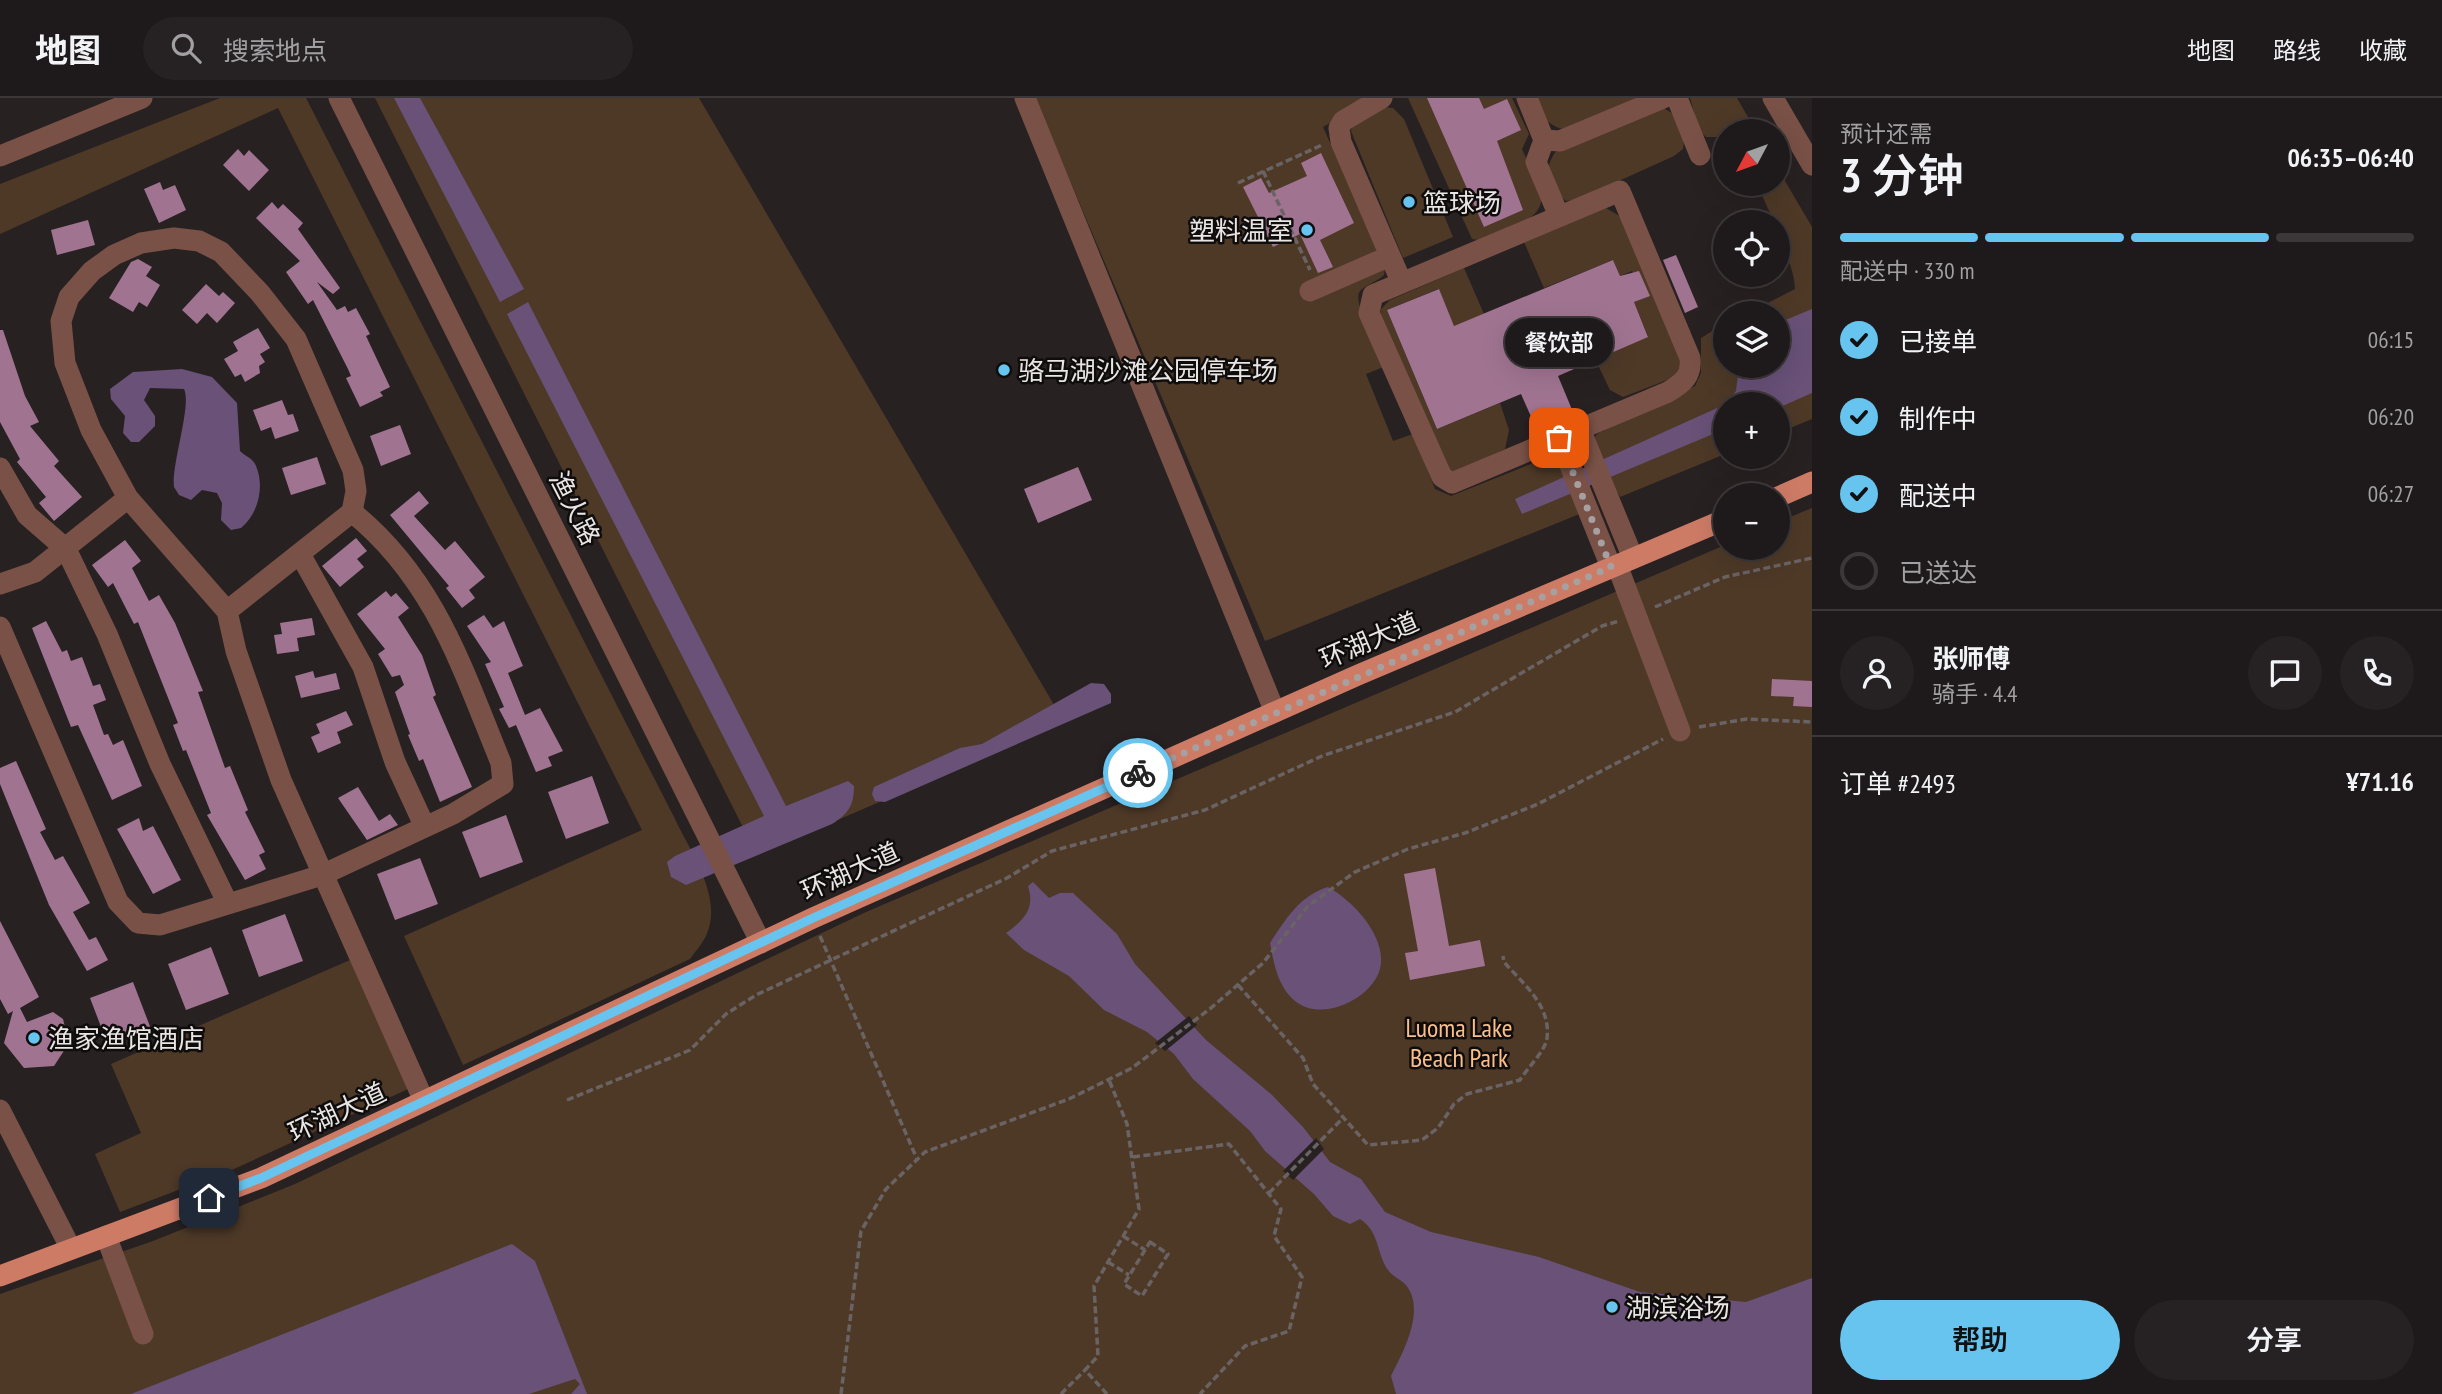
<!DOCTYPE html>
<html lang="zh">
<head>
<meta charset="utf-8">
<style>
	body { margin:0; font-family:"PT Sans Narrow","Noto Sans SC",sans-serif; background:#262223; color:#f1f3f6; height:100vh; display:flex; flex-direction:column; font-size:26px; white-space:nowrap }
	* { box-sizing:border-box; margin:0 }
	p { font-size:23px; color:#a1a0a2 }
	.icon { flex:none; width:38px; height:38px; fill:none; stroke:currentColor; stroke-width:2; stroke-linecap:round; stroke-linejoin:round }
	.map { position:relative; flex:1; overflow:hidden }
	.sheet { display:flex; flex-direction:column; background:#1e191a; width:630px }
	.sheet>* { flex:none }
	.needle { width:46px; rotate:229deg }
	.tools { position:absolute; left:1713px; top:21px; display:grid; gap:14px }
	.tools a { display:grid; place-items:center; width:77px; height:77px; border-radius:50%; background:#1e191a; box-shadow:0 7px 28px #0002,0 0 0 2px #3c3839; font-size:35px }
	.pin { position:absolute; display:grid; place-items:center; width:60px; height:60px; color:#fff; margin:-30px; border-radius:14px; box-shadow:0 4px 10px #0006 }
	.courier { position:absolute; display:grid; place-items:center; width:70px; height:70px; margin:-35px; border:5px solid #66c4ef; border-radius:50%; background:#fff; color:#222; box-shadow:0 2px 9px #0007 }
	.bubble { position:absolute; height:49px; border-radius:24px; background:#1e191a; box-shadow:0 7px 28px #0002,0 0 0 2px #3c3839; font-size:23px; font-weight:600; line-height:49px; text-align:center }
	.overview em { font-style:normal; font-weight:600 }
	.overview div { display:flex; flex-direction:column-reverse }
	.overview { display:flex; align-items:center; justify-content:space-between; height:119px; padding:0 28px }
	h1 { font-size:46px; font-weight:600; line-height:52px }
	.bar { display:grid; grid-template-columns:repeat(4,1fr); gap:10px 7px; align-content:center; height:84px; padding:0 28px }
	.bar i { height:9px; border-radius:5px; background:#3c3839 }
	.bar .on { background:#66c4ef }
	.bar p { grid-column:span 4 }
	.line { display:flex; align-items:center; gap:18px; padding:0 28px; border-top:2px solid #3c3839 }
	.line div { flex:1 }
	.round { display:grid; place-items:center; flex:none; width:74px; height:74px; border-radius:37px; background:#262223 }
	ol { padding:0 28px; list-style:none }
	li { display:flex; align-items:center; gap:21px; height:77px }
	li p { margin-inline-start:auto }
	li .icon { padding:7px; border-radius:50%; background:#66c4ef; color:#111; stroke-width:4 }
	li:last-child { color:#a1a0a2 }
	li i { width:38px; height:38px; border:4px solid #3c3839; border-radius:50% }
	.primary-button { display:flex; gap:14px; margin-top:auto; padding:14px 28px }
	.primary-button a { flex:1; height:80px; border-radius:42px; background:#66c4ef; color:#111; font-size:28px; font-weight:600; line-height:80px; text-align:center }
	.primary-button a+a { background:#262223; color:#f1f3f6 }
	header { display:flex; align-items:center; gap:42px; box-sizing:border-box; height:98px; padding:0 35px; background:#1e191a; border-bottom:2px solid #3c3839 }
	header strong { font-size:33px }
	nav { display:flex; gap:38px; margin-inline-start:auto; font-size:24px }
	.search { width:490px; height:63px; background:#262223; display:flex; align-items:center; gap:18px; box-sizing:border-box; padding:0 24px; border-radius:38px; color:#a1a0a2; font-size:26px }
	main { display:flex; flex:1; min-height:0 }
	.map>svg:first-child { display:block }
	.green { fill:#4e3927 }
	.water { fill:#695178 }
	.pier { fill:#282122 }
	.building { fill:#a07491 }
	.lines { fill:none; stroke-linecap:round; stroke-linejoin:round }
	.path { stroke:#6a6364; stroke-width:3.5; stroke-dasharray:7 3.5; stroke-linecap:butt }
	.minor { stroke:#795146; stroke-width:21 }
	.major { stroke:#ce7b66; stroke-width:21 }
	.done { stroke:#a6a0a1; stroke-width:7; stroke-dasharray:0 12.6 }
	.route { stroke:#66c4ef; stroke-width:9 }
	.poi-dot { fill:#66c4ef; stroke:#0f0c0c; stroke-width:2.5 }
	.labels { text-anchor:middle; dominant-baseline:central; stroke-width:5; stroke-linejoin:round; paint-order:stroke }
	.poi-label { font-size:26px; fill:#eae5e5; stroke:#0f0c0c; text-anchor:start }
	.street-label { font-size:26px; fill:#eae5e5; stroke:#0f0c0c }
	.park-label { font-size:26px; fill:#fabe88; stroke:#0f0c0c }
</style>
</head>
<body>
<header>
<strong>地图</strong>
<div class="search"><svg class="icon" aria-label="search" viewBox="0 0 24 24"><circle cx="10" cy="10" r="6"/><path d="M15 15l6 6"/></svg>搜索地点</div>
<nav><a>地图</a><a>路线</a><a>收藏</a></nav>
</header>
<main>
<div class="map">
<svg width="1812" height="1296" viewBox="0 0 1812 1296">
	<rect width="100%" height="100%" fill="#282122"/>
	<!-- green -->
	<path class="green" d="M220 0H306L674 719C690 754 724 799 706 838 702 846 695 854 690 861L463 967 404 838 642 732 278 10 0 136V86Z
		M375 0H699L1064 624 757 757Z
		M1035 0H1372L1323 29 1385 170 1384 177C1377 184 1365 187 1360 193 1351 204 1380 255 1386 268L1366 276 1393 343 1413 336 1435 391 1451 398 1551 358 1558 361 1582 415 1265 543Z
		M1408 0H1512L1529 36 1522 51C1528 65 1538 82 1541 97 1546 124 1496 135 1478 142L1472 141Z
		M1533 0H1640L1563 31C1546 27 1540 15 1533 0Z
		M1690 0H1737L1756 33H1726L1725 39H1706L1699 32Z
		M1656 8C1677 12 1686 31 1683 51L1674 58 1579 101 1566 103C1546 88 1542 68 1559 50Z
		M1382 9 1393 10 1404 21 1453 139 1403 160 1351 33 1352 27Z
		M1778 71 1812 129V321L1778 335V306H1726L1725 356 1620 399 1602 369 1592 343 1597 336 1695 288 1701 275V240L1725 225 1726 268H1778V215H1748L1795 191C1794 165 1778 146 1778 124H1774L1757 86H1778Z
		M1606 110 1623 120 1683 262 1675 279 1623 299 1610 292 1595 261 1648 238 1634 204 1644 200 1632 173 1620 178 1613 162 1544 190 1524 144Z
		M1464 170 1484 216 1454 228 1438 191 1387 212 1437 331 1500 305 1509 332 1505 351 1458 373H1451L1444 367 1380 222 1381 211 1390 202Z
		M1812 410V1296H0V1196L153 1143 295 1086 866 814 1725 447 1726 450H1778V424Z
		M350 862 408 991 234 1071 120 1114 95 1056 141 1035 111 966Z"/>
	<!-- water -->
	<path class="water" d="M394 0H420L524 191 500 204Z
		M528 204 786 708 848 683 854 688C854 708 848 716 832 726L686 787 671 779 667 764 675 758 764 718 507 216Z
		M1812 211V295L1778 310V306H1726L1725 331 1522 416 1515 401 1726 306 1736 293 1739 268H1778V225Z
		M182 271 212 279 237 305 240 353C246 359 253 360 256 368 265 389 258 416 241 430L231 432 221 422 222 405 217 395 202 392 191 402 179 397 174 389C171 367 192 307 184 291L150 290 144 302 155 318V328L139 344H131L123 335 125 318 111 301 110 291 133 274Z
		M1091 585 1104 586 1111 596V605L885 704 875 703 872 696 874 689 960 650 982 646Z
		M1033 784 1049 800 1060 795H1073L1117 836 1135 866 1206 942 1271 996 1303 1029 1330 1064 1361 1081 1385 1114 1431 1134 1539 1159 1640 1194 1746 1204 1812 1180V1296H1396L1391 1278C1403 1254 1427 1211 1405 1186 1400 1181 1392 1178 1388 1172 1376 1155 1380 1134 1360 1121L1350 1126 1333 1118 1314 1096 1265 1053 1250 1033 1193 981 1174 956 1147 934 1104 912 1069 878 1024 852 1006 835C1025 821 1035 811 1028 788Z
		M1328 789C1352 802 1388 839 1380 871 1372 901 1321 925 1295 903 1278 889 1274 866 1270 845 1286 821 1299 798 1328 789Z
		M512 1146 535 1163 587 1296H571L580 1286 575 1281 529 1296H131Z"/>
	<!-- pier -->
	<path class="pier" d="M1189 918 1197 927 1165 953 1155 945Z
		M1316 1040 1324 1051 1293 1082 1283 1073Z"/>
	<!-- building -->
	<path class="building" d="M1427 0H1479L1484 11 1507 1 1521 32 1497 43 1523 112 1484 129Z
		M238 51 244 58 249 52 269 72 249 93 223 67Z
		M1321 55 1354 125 1320 142 1333 169 1318 175 1300 136 1273 149 1243 89 1261 80 1269 95 1307 78 1301 65Z
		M160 84 163 92 175 87 186 112 159 125 144 91Z
		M272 104 278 111 283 106 303 125 298 131 340 190 333 196 317 184 337 212 345 208 348 214 356 210 370 236 366 238 390 289 380 294 383 298 360 309 346 280 351 278 348 271 313 202 308 206 286 174 300 163 256 120Z
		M88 122 95 147 57 157 51 132Z
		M1676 157 1698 209 1685 215 1663 162Z
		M138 161 152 169 146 178 160 187 147 209 139 204 133 214 109 200 131 164Z
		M1613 162 1620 178 1639 173 1650 198 1634 204 1648 239 1558 278 1573 314 1536 330 1521 296 1437 331 1387 212 1439 191 1454 228Z
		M206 186 219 198 223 194 235 205 217 225 207 215 197 226 182 212Z
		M258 230 270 250 260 256 265 264 259 268 260 275 245 284 241 276 235 279 224 261 238 253 233 244Z
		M0 232H3L25 298 39 324 30 328 59 363 54 368 82 399 54 423 39 405 46 399 17 364 20 361 0 324Z
		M282 302 288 317 293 316 299 333 275 341 271 329 261 333 253 312Z
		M400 327 411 356 381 368 370 338Z
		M317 359 326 386 291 397 282 370Z
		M1078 369 1092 402 1038 425 1024 391Z
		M419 393 429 405 414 418 445 452 455 443 485 479 469 492 475 500 462 510 446 490 449 488 390 417Z
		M356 440 367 453 357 461 364 469 340 489 322 468Z
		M125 442 141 463 132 470 149 503 159 497 175 525 203 593 198 594 225 670 230 668 248 712 245 714 265 754 259 757 266 771 245 782 207 717 211 715 186 652 183 653 173 627 178 625 138 524 134 526 113 485 108 489 92 467Z
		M386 493 391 499 396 495 409 510 398 519 422 557 436 597 433 599 472 689 440 704 423 661 419 663 408 637 410 636 395 594 404 587 400 577 392 579 378 556 385 551 357 516Z
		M484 517 493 530 504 523 523 568 508 575 525 617 540 610 563 653 548 659 552 668 536 674 516 627 509 630 499 611 504 609 485 566 491 564 467 528Z
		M312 520 315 537 297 540 299 553 277 556 274 537 282 536 280 525Z
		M46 523 62 554 67 552 71 563 82 559 93 588 100 586 106 602 93 607 104 637 108 636 113 647 123 642 142 688 112 702 78 627 71 629 32 530Z
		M313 573 315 580 336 575 340 591 301 600 295 578Z
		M1772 581 1812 583V609L1793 608 1794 599 1771 598Z
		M346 613 353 627 337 634 341 645 318 655 311 639 320 635 316 626Z
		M16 663 46 731 40 734 55 762 63 758 90 805 73 814 89 842 96 839 108 862 87 873 49 807 0 686V670Z
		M592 678 609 725 566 741 548 694Z
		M358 689 379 723 390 716 398 727 367 742 338 700Z
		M506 717 523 764 480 780 462 734Z
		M139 720 143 733 153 728 181 782 153 796 117 731Z
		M420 760 438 806 395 822 377 776Z
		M1435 770 1449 848 1480 842 1485 868 1410 882 1405 855 1418 853 1404 776Z
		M285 816 303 863 259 879 242 832Z
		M0 823 39 899 20 910 27 924 53 914 63 921 69 945 54 968 24 970 4 945 13 913 8 916 0 901Z
		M211 849 229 896 186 912 168 866Z
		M133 884 151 931 108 947 90 900Z"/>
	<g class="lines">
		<!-- path -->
		<path class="path" d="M1263 73 1310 172
			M1238 85 1322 47
			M1655 509 1725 479 1812 460
			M1699 629 1747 621 1812 624
			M820 838 917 1061
			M1238 887 1303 960 1313 986 1368 1047 1422 1042 1438 1030 1454 1006 1467 996 1520 982C1527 970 1545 954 1547 940 1551 907 1523 886 1504 864L1503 858
			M567 1002 690 952 726 916 756 897 1007 780 1052 753 1205 712 1322 658 1455 614 1602 528 1619 523
			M1133 1059 1229 1046 1281 1111 1274 1138 1302 1179 1289 1233 1245 1248 1200 1296
			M1269 1095 1343 1020
			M1123 1138 1145 1152
			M1150 1144 1168 1156 1142 1198 1124 1186Z
			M1108 1164 1129 1177
			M841 1296 861 1133 886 1091 925 1054 1069 1001 1132 970 1211 910 1263 865 1308 808 1355 774 1408 751 1465 735 1538 706 1663 641
			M1061 1296 1085 1272
			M1107 1296 1085 1272 1098 1258 1094 1188 1139 1111 1127 1026 1109 982"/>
		<!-- minor -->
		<path class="minor" d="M339 0 761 845
			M1025 0 1275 614
			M1382 0 1343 23 1339 30 1341 44 1401 183
			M1527 0 1544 42 1536 64 1559 118
			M1677 0 1700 57
			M1773 0 1812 67
			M1544 42 1560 43 1663 0
			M0 58 142 0
			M1620 93 1690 260C1692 278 1683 285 1668 294L1452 385 1442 379 1369 215 1373 197Z
			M1310 193 1390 158
			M1580 331 1633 460
			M1559 340 1611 469
			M0 370 27 417 66 451 107 536 160 666 228 806
			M300 456 363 569 395 664 425 729
			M1617 467 1680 633
			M0 486 35 474 128 400
			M227 513 352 414 356 393 353 372 296 241 260 195 221 154 199 143 174 140 141 145 114 157 92 173 69 199 61 223 65 265 91 332 128 400 227 513 236 553 281 682 424 1003
			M0 529 118 804 138 825 160 827 322 777 453 716 503 686 501 665C462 570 435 481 352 414
			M0 1012 71 1151
			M106 1138 143 1236"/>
		<!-- major -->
		<path class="major" d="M1778 399 1812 384
			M0 1178 261 1080 813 820 1358 577 1726 421"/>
	</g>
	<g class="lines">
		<!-- done -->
		<path class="done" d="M1138 675 1611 469 1559 340"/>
		<!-- route -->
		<path class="route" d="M209 1100 261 1080 813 820 1138 675"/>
	</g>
	<!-- markers -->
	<g class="poi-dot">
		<circle cx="1409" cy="104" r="7"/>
		<circle cx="1307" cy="132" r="7"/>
		<circle cx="1004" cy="272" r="7"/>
		<circle cx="34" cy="940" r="7"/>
		<circle cx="1612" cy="1209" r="7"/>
	</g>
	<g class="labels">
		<!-- poi labels -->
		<g class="poi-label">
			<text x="1423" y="104">篮球场</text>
			<text x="1293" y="132" text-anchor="end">塑料温室</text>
			<text x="1018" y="272">骆马湖沙滩公园停车场</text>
			<text x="48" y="940">渔家渔馆酒店</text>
			<text x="1626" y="1209">湖滨浴场</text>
		</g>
		<!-- street labels -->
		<g class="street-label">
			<text transform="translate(575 410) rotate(63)">渔火路</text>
			<text transform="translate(1369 542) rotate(-23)">环湖大道</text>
			<text transform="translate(850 773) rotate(-24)">环湖大道</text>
			<text transform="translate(337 1014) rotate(-25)">环湖大道</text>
		</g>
		<!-- park labels -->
		<g class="park-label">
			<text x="1459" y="929">Luoma Lake<tspan x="1459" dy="30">Beach Park</tspan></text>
		</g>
	</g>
</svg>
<div class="tools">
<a><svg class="needle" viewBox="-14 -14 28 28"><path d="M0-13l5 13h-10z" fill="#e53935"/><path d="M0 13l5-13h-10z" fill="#a1a0a2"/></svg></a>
<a><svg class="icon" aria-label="locate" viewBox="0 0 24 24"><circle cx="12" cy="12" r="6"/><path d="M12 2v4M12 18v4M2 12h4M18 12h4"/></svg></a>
<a><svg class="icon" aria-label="layers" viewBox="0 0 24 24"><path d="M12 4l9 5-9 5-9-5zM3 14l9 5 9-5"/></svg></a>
<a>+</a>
<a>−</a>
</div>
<div class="pin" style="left:1559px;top:340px;background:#ea580c"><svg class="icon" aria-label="bag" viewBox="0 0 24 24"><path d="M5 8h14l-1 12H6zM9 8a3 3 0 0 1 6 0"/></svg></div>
<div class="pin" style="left:209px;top:1100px;background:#1f2937"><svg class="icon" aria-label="home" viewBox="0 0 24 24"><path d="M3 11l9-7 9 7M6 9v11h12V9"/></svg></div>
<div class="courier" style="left:1138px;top:675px"><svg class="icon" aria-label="bike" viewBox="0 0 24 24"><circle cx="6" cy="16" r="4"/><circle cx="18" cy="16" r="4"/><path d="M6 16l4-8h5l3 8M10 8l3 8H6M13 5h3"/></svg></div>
<div class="bubble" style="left:1505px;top:220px;width:108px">餐饮部</div>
</div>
<section class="sheet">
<div class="overview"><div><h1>3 分钟</h1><p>预计还需</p></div><em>06:35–06:40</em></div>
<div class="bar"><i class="on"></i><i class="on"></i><i class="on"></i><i></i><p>配送中 · 330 m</p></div>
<ol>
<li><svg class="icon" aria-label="check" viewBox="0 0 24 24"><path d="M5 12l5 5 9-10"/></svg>已接单<p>06:15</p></li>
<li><svg class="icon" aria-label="check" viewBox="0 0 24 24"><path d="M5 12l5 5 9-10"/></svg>制作中<p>06:20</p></li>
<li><svg class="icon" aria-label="check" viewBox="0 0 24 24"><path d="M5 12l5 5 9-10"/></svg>配送中<p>06:27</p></li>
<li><i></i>已送达</li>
</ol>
<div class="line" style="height:126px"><a class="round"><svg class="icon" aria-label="person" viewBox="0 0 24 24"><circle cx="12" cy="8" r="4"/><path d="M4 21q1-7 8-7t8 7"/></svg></a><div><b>张师傅</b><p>骑手 · 4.4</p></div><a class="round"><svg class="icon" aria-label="chat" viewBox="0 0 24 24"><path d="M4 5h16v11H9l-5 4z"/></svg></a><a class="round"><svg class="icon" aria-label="phone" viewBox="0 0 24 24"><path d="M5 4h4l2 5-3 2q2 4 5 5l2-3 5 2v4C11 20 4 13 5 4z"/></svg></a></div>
<div class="line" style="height:91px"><div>订单 #2493</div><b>¥71.16</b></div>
<div class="primary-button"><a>帮助</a><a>分享</a></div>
</section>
</main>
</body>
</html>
